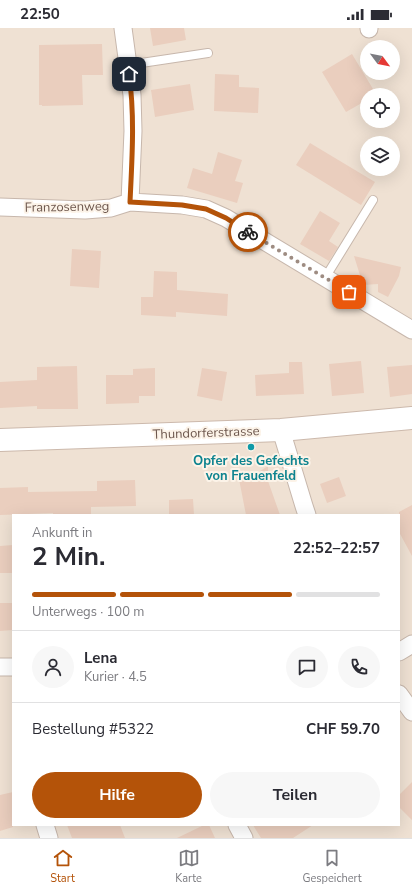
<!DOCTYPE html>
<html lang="de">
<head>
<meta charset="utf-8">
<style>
	body { margin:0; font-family:"Nunito Sans",sans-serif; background:#f7f7f7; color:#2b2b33; height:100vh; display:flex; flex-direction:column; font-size:15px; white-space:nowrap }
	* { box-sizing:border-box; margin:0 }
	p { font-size:13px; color:#7c7c81 }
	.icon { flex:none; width:22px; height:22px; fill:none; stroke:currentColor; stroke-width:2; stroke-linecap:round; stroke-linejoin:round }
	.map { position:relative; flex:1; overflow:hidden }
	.sheet { position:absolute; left:12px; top:486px; width:388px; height:312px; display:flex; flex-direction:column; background:#fff; border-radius:0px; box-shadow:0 4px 16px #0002 }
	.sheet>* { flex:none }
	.needle { width:26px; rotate:122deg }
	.controls { position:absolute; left:360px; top:12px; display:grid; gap:8px }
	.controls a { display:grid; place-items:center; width:40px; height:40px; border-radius:50%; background:#fff; box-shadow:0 4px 16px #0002; font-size:20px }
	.pin { position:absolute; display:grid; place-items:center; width:34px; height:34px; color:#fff; margin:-17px; border-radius:8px; box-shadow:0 2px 6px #0006 }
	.courier { position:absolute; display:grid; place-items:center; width:40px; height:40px; margin:-20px; border:3px solid #b45309; border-radius:50%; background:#fff; color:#222; box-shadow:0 1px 5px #0007 }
	.head em { font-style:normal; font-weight:700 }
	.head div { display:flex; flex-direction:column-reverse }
	.head { display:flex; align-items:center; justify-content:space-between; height:68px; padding:0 20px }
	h1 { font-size:26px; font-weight:700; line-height:30px }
	.bar { display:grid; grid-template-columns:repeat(4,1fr); gap:6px 4px; align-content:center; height:48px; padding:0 20px }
	.bar i { height:5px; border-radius:3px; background:#e1e1e2 }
	.bar .on { background:#b45309 }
	.bar p { grid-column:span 4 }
	.line { display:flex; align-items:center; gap:10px; padding:0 20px; border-top:1px solid #e1e1e2 }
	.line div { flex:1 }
	.round { display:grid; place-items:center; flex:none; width:42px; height:42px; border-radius:21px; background:#f7f7f7 }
	.primary-button { display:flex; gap:8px; margin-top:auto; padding:8px 20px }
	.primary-button a { flex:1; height:46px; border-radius:24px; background:#b45309; color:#fff; font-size:16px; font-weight:700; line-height:46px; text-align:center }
	.primary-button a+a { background:#f7f7f7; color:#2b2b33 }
	.status { display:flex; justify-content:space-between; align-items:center; height:28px; padding:0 20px; background:#fff; direction:ltr }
	.status svg { height:11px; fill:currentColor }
	.dock { display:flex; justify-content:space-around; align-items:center; height:56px; border-top:1px solid #e1e1e2; background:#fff; font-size:11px; color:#7c7c81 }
	.dock a { display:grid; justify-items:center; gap:2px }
	.dock .on { color:#b45309 }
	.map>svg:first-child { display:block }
	.residential { fill:#efe1d3; fill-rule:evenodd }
	.building { fill:#eacebe }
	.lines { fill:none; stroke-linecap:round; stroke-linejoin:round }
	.lane-casing { stroke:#c7b7ac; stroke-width:10 }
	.street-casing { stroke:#c7b7ac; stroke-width:19 }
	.secondary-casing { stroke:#ccb9ac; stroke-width:24 }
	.lane { stroke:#fff; stroke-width:8 }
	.street { stroke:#fff; stroke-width:17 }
	.secondary { stroke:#fff; stroke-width:22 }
	.done { stroke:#9e8c82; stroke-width:4; stroke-dasharray:0 7.2 }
	.route { stroke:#b45309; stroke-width:5 }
	.culture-dot { fill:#0f9aa8; stroke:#fcf3e8; stroke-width:1.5 }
	.labels { text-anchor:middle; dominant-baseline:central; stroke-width:4; stroke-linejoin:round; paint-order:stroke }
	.street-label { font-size:13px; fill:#6d574d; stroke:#fcf3e8 }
	.culture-label { font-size:13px; font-weight:bold; fill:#0d838f; stroke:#fcf3e8 }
</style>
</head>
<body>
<div class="status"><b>22:50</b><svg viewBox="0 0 49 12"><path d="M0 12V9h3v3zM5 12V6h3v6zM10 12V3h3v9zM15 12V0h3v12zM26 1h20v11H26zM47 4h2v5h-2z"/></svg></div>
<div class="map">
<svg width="412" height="810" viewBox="0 0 412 810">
	<rect width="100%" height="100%" fill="#f8efe3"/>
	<!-- residential -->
	<path class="residential" d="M0 0H412V810H0ZM367 19H393V45H367ZM367 67H393V93H367ZM367 115H393V141H367ZM13 487H399V797H13Z"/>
	<!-- building -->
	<path class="building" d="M150 0H184L186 12 153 18Z
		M102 16 103 47H82L83 77 42 78V77H39V17Z
		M352 26 376 66 367 67V72L346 84 322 44Z
		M215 46 239 47V59L259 60 258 85 214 83Z
		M190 56 194 82 155 89 151 62Z
		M310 115 375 154 361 177 296 137Z
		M218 124 242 132 235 153 243 155 237 175 187 160 193 140 212 146Z
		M320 183 340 195 329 213 338 219 329 233 300 216Z
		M72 221 101 223 99 260 70 258Z
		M354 228 401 239 399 248 388 269 378 264V256L363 257Z
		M154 243 177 244V262L228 266 227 288 176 284V289L141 287V269H153Z
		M361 333 364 365 332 368 329 336Z
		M289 334H302L304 366 256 368 255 347 289 345Z
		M412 337V366L390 369 387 339Z
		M77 338 78 381H37V378L0 380V354L37 352V339Z
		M155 340V368H139V375L106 376V347H133V341Z
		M202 340 227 344 222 373 197 368Z
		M268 438V453L280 487H246L238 446 257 445Z
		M339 449 346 468 327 475 320 456Z
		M135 452 136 478 91 479V487H53V485L0 487V460L28 459V464L97 463V453Z
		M193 471 194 487H169V472Z
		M412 477V528L399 504V484Z
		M13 517V545H0V518Z
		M0 575H13V602L0 603Z
		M412 754V792L399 779V767Z
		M13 764V799L0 803V767Z
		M67 797H120L125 810H72Z
		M204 797H209L215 810H177Z
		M253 797H313L293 810H261Z"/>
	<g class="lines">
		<!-- lane casing -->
		<g class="lane-casing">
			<path id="lane" d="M128 37 208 25
				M325 250 373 172"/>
		</g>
		<!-- street casing -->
		<g class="street-casing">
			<path id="street" d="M123 0 132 67 133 103 130 174
				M369 0V1
				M0 179 85 182 111 180 130 174 182 177 206 181 226 190 412 302
				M281 402 304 478 307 487
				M399 624 412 616
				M0 639H13
				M399 666 412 684
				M45 797 49 810
				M237 797 244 810"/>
		</g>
		<!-- secondary casing -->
		<g class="secondary-casing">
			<path id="secondary" d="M0 412 281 402 412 390"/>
		</g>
		<!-- lane -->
		<use href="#lane" class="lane"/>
		<!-- street -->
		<use href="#street" class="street"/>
		<!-- secondary -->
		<use href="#secondary" class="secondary"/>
	</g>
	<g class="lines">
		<!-- done -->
		<path class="done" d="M248 204 349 264"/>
		<!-- route -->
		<path class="route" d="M129 46C135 88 132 131 130 174L182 177 206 181 226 190 248 204"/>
	</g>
	<!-- markers -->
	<circle class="culture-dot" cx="251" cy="419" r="4"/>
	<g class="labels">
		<!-- street labels -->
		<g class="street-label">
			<text transform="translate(67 179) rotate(-1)">Franzosenweg</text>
			<text transform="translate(206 405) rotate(-2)">Thundorferstrasse</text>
		</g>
		<!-- culture labels -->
		<g class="culture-label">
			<text x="251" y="433">Opfer des Gefechts<tspan x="251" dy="15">von Frauenfeld</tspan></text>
		</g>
	</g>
</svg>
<div class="controls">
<a><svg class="needle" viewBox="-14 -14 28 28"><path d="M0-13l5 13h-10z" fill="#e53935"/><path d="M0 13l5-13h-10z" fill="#7c7c81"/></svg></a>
<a><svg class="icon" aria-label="locate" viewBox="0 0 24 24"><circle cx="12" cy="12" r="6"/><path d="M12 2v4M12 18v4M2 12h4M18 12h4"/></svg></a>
<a><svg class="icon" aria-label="layers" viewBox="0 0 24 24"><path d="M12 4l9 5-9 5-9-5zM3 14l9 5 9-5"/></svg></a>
</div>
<div class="pin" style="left:349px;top:264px;background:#ea580c"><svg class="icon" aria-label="bag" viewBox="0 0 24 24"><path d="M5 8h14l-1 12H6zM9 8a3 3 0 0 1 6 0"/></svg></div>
<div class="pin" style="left:129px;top:46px;background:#1f2937"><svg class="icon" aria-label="home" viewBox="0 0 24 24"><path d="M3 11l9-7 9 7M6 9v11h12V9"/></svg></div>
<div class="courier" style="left:248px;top:204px"><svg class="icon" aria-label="bike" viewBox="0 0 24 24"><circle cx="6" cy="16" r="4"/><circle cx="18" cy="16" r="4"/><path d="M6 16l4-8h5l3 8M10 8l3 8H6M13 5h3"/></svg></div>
<section class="sheet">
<div class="head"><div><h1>2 Min.</h1><p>Ankunft in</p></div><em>22:52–22:57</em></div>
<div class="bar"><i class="on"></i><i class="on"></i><i class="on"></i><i></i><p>Unterwegs · 100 m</p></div>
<div class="line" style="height:72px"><a class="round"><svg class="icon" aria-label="person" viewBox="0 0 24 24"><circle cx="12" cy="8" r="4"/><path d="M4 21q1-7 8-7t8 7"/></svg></a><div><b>Lena</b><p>Kurier · 4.5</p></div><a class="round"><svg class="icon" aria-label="chat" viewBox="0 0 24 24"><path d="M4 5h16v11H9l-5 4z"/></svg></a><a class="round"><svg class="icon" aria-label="phone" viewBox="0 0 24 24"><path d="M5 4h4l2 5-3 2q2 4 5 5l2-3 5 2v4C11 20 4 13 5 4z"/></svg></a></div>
<div class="line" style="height:52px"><div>Bestellung #5322</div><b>CHF 59.70</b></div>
<div class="primary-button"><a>Hilfe</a><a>Teilen</a></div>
</section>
</div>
<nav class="dock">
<a class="on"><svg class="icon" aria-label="home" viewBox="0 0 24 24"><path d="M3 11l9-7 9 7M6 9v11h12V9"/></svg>Start</a>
<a><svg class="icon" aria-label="map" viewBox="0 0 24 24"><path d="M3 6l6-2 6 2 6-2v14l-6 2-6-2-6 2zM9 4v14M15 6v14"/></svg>Karte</a>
<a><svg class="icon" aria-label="saved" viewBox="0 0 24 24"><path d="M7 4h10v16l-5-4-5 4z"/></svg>Gespeichert</a>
</nav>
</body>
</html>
